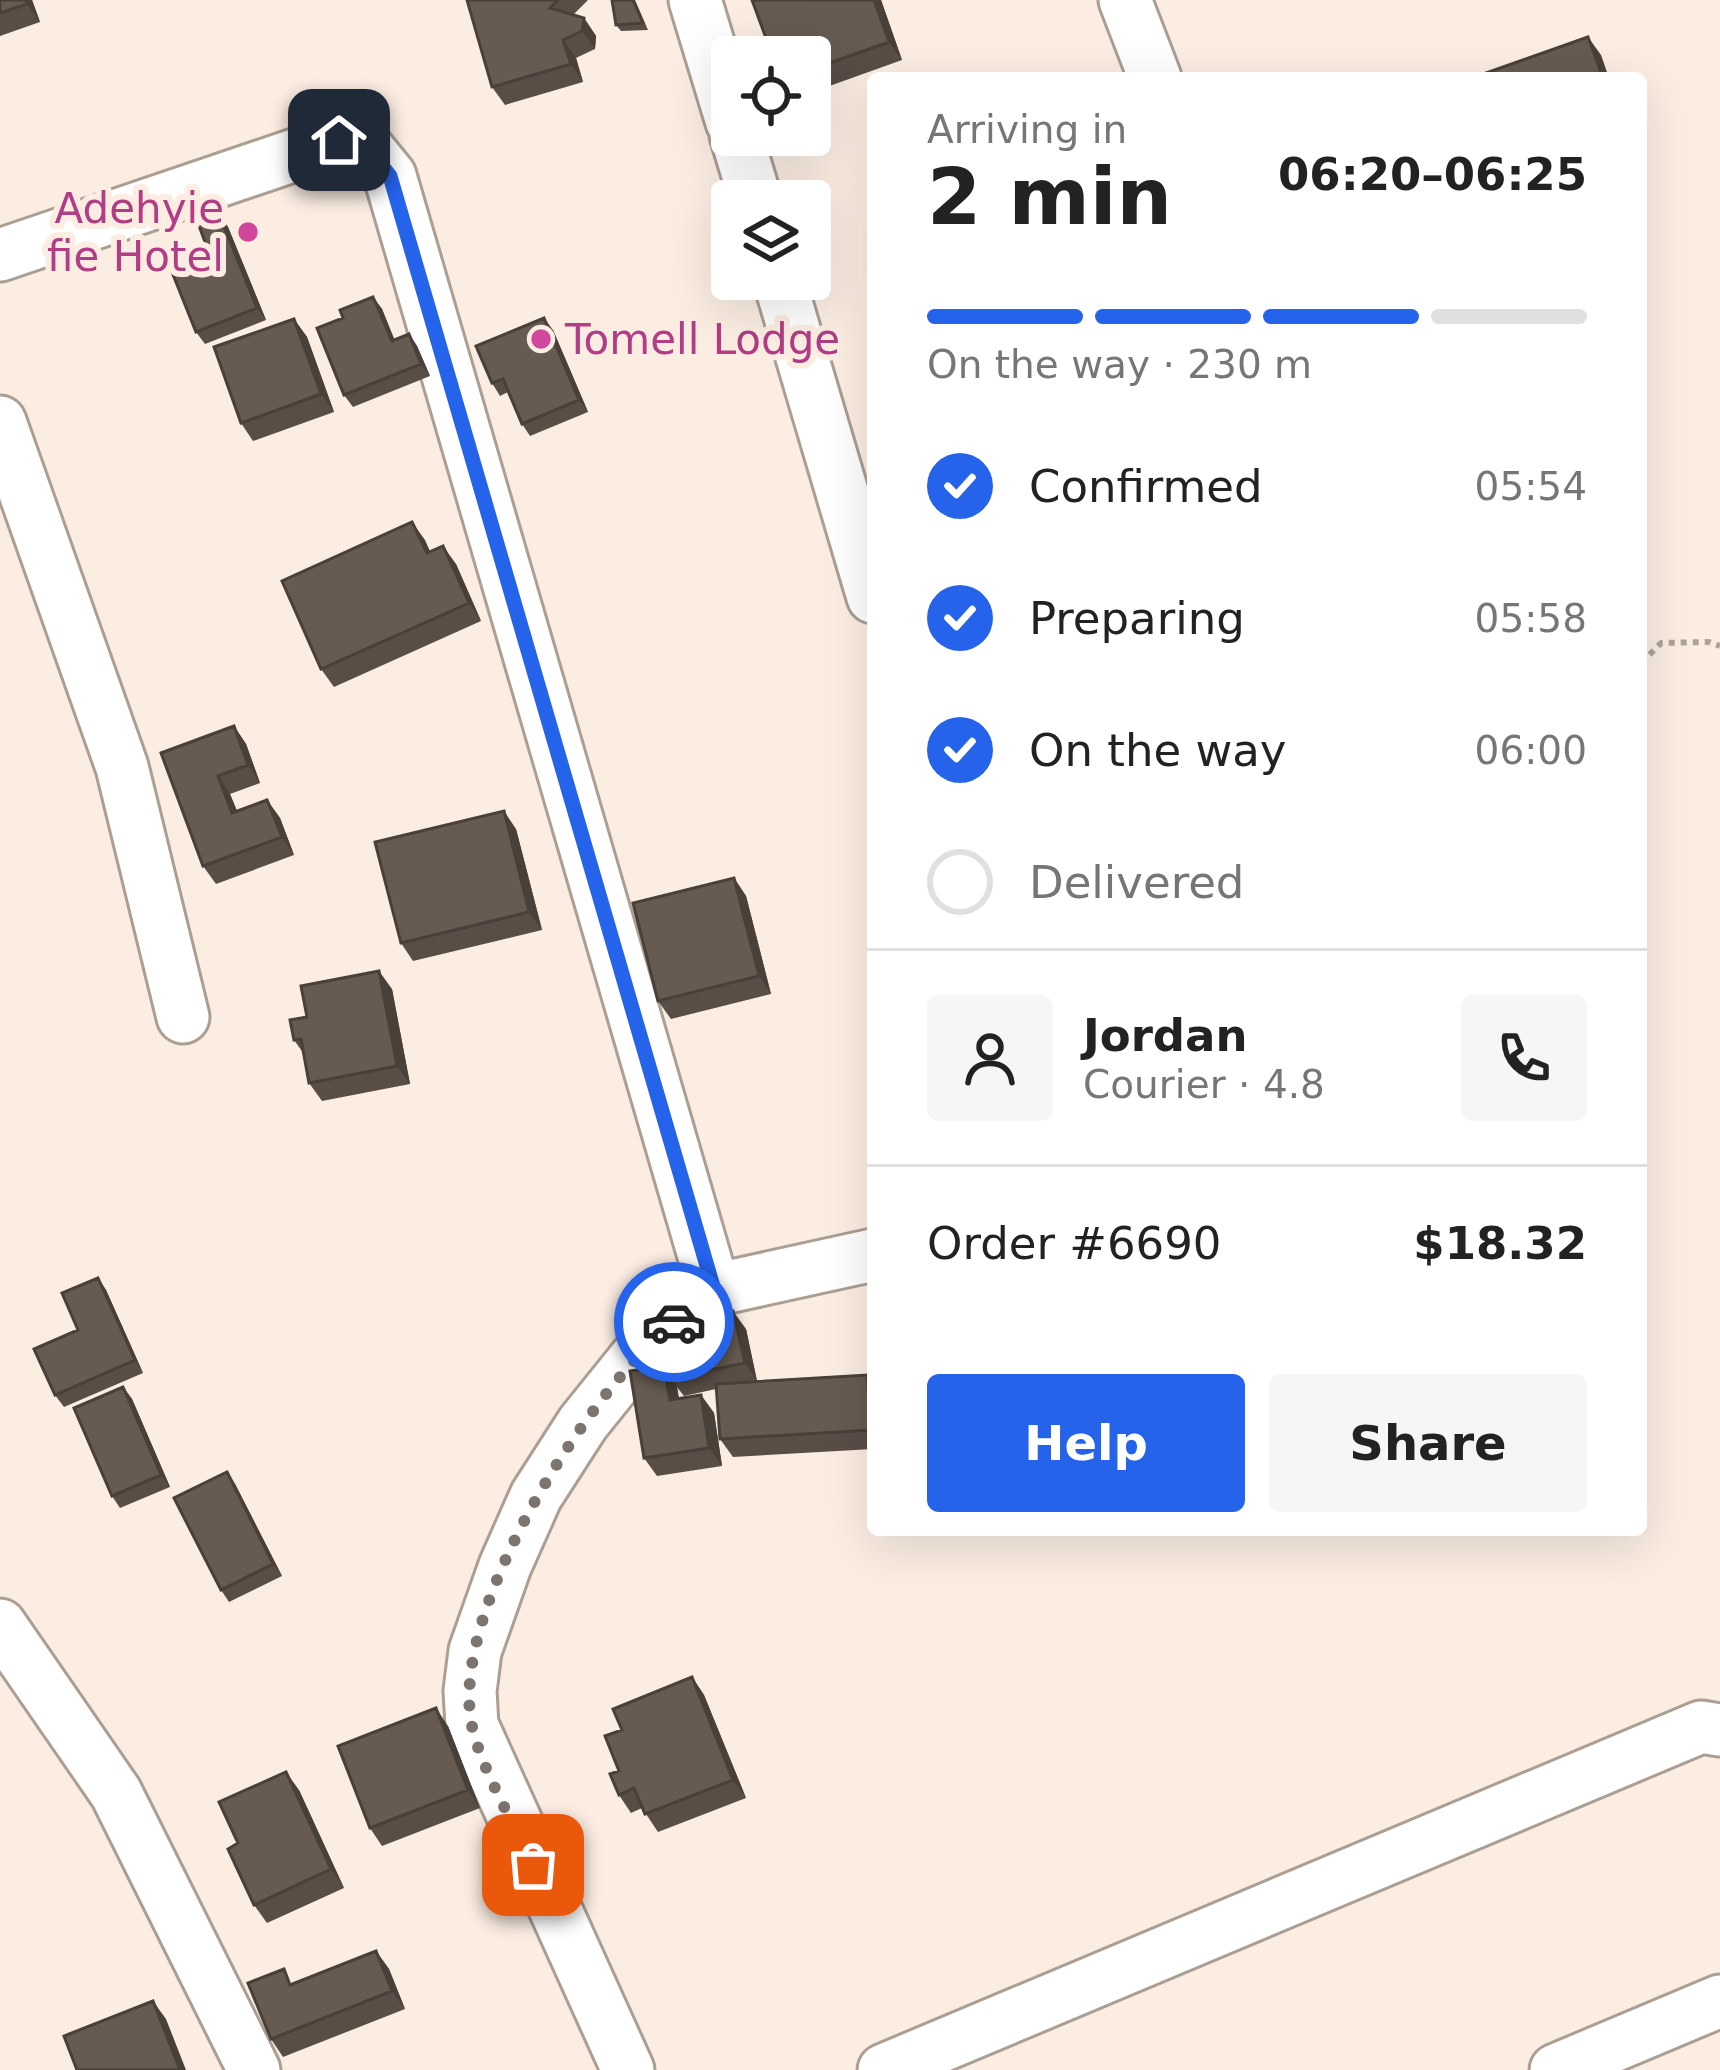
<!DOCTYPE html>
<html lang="en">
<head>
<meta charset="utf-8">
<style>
	body { margin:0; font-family:"DejaVu Sans",sans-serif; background:#f6f6f6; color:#222; height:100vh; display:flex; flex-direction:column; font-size:45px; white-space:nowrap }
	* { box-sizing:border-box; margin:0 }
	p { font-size:39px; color:#767676 }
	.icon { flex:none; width:66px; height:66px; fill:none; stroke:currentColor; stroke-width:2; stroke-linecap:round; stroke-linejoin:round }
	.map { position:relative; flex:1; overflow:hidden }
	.drawer { position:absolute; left:867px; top:72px; width:780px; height:1464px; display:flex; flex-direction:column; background:#fff; border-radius:12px; box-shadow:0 12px 48px #0002 }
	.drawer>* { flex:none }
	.tools { position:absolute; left:711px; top:36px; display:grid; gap:24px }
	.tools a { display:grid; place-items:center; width:120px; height:120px; border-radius:12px; background:#fff; box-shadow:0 12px 48px #0002; font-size:60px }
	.pin { position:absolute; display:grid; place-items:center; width:102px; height:102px; color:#fff; margin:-51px; border-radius:24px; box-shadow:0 6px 18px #0006 }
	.courier { position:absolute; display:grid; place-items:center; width:120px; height:120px; margin:-60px; border:9px solid #2563eb; border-radius:50%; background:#fff; color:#222; box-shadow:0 3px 15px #0007 }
	.headline em { font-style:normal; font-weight:600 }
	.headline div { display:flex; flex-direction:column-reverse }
	.headline { display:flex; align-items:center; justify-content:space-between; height:204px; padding:0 60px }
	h1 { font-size:78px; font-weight:600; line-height:90px }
	.bar { display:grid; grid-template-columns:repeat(4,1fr); gap:18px 12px; align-content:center; height:144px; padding:0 60px }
	.bar i { height:15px; border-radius:9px; background:#e0e0e0 }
	.bar .selected { background:#2563eb }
	.bar p { grid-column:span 4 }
	.line { display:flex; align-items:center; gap:30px; padding:0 60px; border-top:3px solid #e0e0e0 }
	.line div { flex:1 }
	.round { display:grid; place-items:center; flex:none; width:126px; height:126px; border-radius:12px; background:#f6f6f6 }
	ol { padding:0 60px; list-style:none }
	li { display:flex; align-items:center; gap:36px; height:132px }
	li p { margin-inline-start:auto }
	li .icon { padding:12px; border-radius:50%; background:#2563eb; color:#fff; stroke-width:4 }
	li:last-child { color:#767676 }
	li i { width:66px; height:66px; border:6px solid #e0e0e0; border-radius:50% }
	.button { display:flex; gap:24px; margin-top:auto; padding:24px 60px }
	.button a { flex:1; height:138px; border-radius:12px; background:#2563eb; color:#fff; font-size:48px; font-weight:600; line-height:138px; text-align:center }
	.button a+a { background:#f6f6f6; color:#222 }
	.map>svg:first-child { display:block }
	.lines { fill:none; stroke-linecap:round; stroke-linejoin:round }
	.minor-casing { stroke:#ab9e93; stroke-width:57 }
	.path { stroke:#ada39a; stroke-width:6; stroke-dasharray:6 6; stroke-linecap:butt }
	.minor { stroke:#fff; stroke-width:51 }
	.wall { fill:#594e46 }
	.shaded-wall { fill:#484039 }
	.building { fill:#675b51; stroke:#484039; stroke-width:3 }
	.done { stroke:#7c746e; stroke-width:12; stroke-dasharray:0 21.6 }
	.route { stroke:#2563eb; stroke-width:15 }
	.hotel-dot { fill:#d1479c; stroke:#fbede2; stroke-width:4.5 }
	.labels { text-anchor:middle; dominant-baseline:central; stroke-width:12; stroke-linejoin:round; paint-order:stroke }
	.hotel-label { font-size:42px; fill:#b23c85; stroke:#fbede2; text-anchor:end }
</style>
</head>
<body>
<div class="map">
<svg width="1720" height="2070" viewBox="0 0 1720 2070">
	<rect width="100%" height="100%" fill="#fbede2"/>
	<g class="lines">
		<!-- minor casing -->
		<g class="minor-casing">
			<path id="minor" d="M695 0 732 122
				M1125 0 1155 78
				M736 135 756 201
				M0 255 339 140 368 149 390 176 714 1290
				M779 279 873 597
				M0 422 122 767 183 1017
				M0 1625 116 1793 254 2070
				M628 2070 472 1725 470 1691 475 1651 505 1566 536 1496 583 1423 645 1346 714 1290 873 1255
				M884 2070 1701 1727 1720 1730
				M1556 2070 1720 2001"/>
		</g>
		<!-- path -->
		<path class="path" d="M1641 663 1661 643 1709 642 1720 646"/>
		<!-- minor -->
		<use href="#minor" class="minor"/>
	</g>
	<!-- wall -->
	<path class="wall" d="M0 0H32L40 22 0 36Z
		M467 0H588L573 15 584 18 596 36 595 49 576 58 583 82 505 105 492 87Z
		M635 0 648 30 621 31 616 25Z
		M752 0H881L902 60 810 93V57Z
		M219 214 228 227 266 320 205 344 196 332 205 242Z
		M373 297 382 309 394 340 409 334 417 346 430 376 353 407 344 395 343 318Z
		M294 319 307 337 334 412 253 441 241 423Z
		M553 330 588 412 530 436 522 424 508 392 500 396 492 383Z
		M412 522 430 552 456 564 481 621 334 687 321 669Z
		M234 726 246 744 260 783 230 794 237 811 267 800 280 818 294 855 216 884 203 866 161 753Z
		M516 829 542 930 413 961 401 943Z
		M734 878 746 896 771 994 671 1019 658 1001Z
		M392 989 410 1084 322 1101 309 1083 304 1054 294 1040Z
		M98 1278 106 1290 143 1373 64 1407 55 1395Z
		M746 1329 757 1381 749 1382 873 1383V1449L733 1457 720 1439 716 1389 684 1396 677 1387 679 1399 701 1395 714 1413 722 1466 657 1476 644 1458 671 1375Z
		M123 1387 132 1399 170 1487 120 1508 112 1496Z
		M227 1472 235 1484 282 1576 229 1602 221 1590Z
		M692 1677 704 1695 746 1798 658 1832 642 1808 631 1813 619 1795 622 1730Z
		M448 1726 480 1808 382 1846 370 1828Z
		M299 1790 344 1888 267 1923 254 1905 238 1843Z
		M376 1951 389 1969 405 2009 283 2057 271 2039Z"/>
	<!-- shaded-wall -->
	<path class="shaded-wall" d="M26 0H32L40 22 27 4Z
		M874 0H881L902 60 889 42Z
		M584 18 596 36 595 49 582 31Z
		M1588 37 1601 55 1609 78H1603Z
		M563 40 576 58 583 82 571 64Z
		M219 214 228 227 266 320 257 308Z
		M373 297 382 309 400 353 392 341Z
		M544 318 553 330 588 412 579 400Z
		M294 319 307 337 334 412 321 394Z
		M409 334 417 346 430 376 421 364Z
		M412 522 425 540 439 572 427 553Z
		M443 546 456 564 481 621 469 603Z
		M234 726 246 744 260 783 248 765Z
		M218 776 230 794 245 831 232 813Z
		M267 800 280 818 294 855 282 837Z
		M504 811 516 829 542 930 529 912Z
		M734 878 746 896 771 994 759 976Z
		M379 971 392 989 410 1084 397 1066Z
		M98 1278 106 1290 143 1373 135 1360Z
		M733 1311 746 1329 757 1381 745 1363Z
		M664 1366 677 1387 682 1418 670 1400Z
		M867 1375 873 1383V1432L871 1430Z
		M123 1387 132 1399 170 1487 161 1475Z
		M701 1395 714 1413 722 1466 709 1448Z
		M227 1472 235 1484 282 1576 273 1564Z
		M692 1677 704 1695 746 1798 733 1780Z
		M436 1708 448 1726 480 1808 468 1790Z
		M286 1772 299 1790 344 1888 331 1869Z
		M376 1951 389 1969 405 2009 392 1991Z
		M153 2001 166 2019 186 2070H180Z"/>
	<!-- building -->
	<path class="building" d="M0 0H26L27 4 0 13Z
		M467 0H558L550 8 584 18 582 31 563 40 571 64 492 87Z
		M612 0H633L643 23 616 25Z
		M752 0H874L889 42 810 70V57H773Z
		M1588 37 1603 78H1472Z
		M219 214 257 308 196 332 166 257 205 242 198 223Z
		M373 297 392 341 409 334 421 364 344 395 317 328 343 318 340 310Z
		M544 318 579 400 522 424 503 379 492 383 476 346Z
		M294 319 321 394 241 423 214 347Z
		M412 522 427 553 443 546 469 603 321 669 282 581Z
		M234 726 248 765 218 776 232 813 267 800 282 837 203 866 161 753Z
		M504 811 529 912 401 943 375 842Z
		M734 878 759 976 658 1001 633 903Z
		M379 971 397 1066 309 1083 301 1039 294 1040 290 1020 307 1017 301 986Z
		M98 1278 135 1360 55 1395 34 1349 78 1330 62 1293Z
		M733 1311 745 1363 672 1378 660 1327Z
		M664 1366 670 1400 701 1395 709 1448 644 1458 630 1371Z
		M867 1375 871 1430 720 1439 716 1384Z
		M123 1387 161 1475 112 1496 74 1408Z
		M227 1472 273 1564 221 1590 174 1498Z
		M692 1677 733 1780 645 1814 634 1788 619 1795 610 1774 619 1771 605 1736 622 1730 613 1709Z
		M436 1708 468 1790 370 1828 338 1746Z
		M286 1772 331 1869 254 1905 228 1849 238 1843 219 1802Z
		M376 1951 392 1991 271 2039 248 1983 284 1969 290 1985Z
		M153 2001 180 2070H77L64 2036Z"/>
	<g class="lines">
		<!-- done -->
		<path class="done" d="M533 1865C515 1826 478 1763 471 1721 452 1606 588 1392 674 1322"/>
		<!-- route -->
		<path class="route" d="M339 140 368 149 390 176 714 1290 674 1322"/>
	</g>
	<!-- markers -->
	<g class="hotel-dot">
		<circle cx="248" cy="232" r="12"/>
		<circle cx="541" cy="339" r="12"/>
	</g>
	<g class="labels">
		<!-- hotel labels -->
		<g class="hotel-label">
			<text x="224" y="208">Adehyie<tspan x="224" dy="48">fie Hotel</tspan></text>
			<text x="565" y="339" text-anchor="start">Tomell Lodge</text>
		</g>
	</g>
</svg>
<div class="tools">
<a><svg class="icon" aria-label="locate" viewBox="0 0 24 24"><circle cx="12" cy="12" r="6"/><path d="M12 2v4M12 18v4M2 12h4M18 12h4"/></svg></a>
<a><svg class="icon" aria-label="layers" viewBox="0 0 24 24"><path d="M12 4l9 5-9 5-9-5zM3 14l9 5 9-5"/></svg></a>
</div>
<div class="pin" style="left:533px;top:1865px;background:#ea580c"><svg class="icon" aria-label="bag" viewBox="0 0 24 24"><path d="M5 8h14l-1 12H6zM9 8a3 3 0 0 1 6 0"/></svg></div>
<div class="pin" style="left:339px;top:140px;background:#1f2937"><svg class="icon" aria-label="home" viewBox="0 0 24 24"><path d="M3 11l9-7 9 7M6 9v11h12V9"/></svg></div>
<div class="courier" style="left:674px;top:1322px"><svg class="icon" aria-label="car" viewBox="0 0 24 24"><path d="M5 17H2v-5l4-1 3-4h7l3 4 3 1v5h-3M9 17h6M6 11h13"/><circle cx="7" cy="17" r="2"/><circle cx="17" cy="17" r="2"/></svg></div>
<section class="drawer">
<div class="headline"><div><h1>2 min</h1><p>Arriving in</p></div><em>06:20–06:25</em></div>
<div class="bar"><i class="selected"></i><i class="selected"></i><i class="selected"></i><i></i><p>On the way · 230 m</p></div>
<ol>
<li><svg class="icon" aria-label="check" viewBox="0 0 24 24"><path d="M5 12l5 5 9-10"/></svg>Confirmed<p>05:54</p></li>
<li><svg class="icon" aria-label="check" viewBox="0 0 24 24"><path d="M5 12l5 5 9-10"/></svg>Preparing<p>05:58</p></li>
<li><svg class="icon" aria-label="check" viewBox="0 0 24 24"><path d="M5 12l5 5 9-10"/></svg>On the way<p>06:00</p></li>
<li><i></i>Delivered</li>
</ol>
<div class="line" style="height:216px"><a class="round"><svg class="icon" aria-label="person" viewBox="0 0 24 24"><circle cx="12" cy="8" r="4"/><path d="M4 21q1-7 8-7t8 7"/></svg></a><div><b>Jordan</b><p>Courier · 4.8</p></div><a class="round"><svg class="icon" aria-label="phone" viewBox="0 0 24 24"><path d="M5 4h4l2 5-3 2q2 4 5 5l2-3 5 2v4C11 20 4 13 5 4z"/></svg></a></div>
<div class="line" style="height:156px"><div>Order #6690</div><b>$18.32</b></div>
<div class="button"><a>Help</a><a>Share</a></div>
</section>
</div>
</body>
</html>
